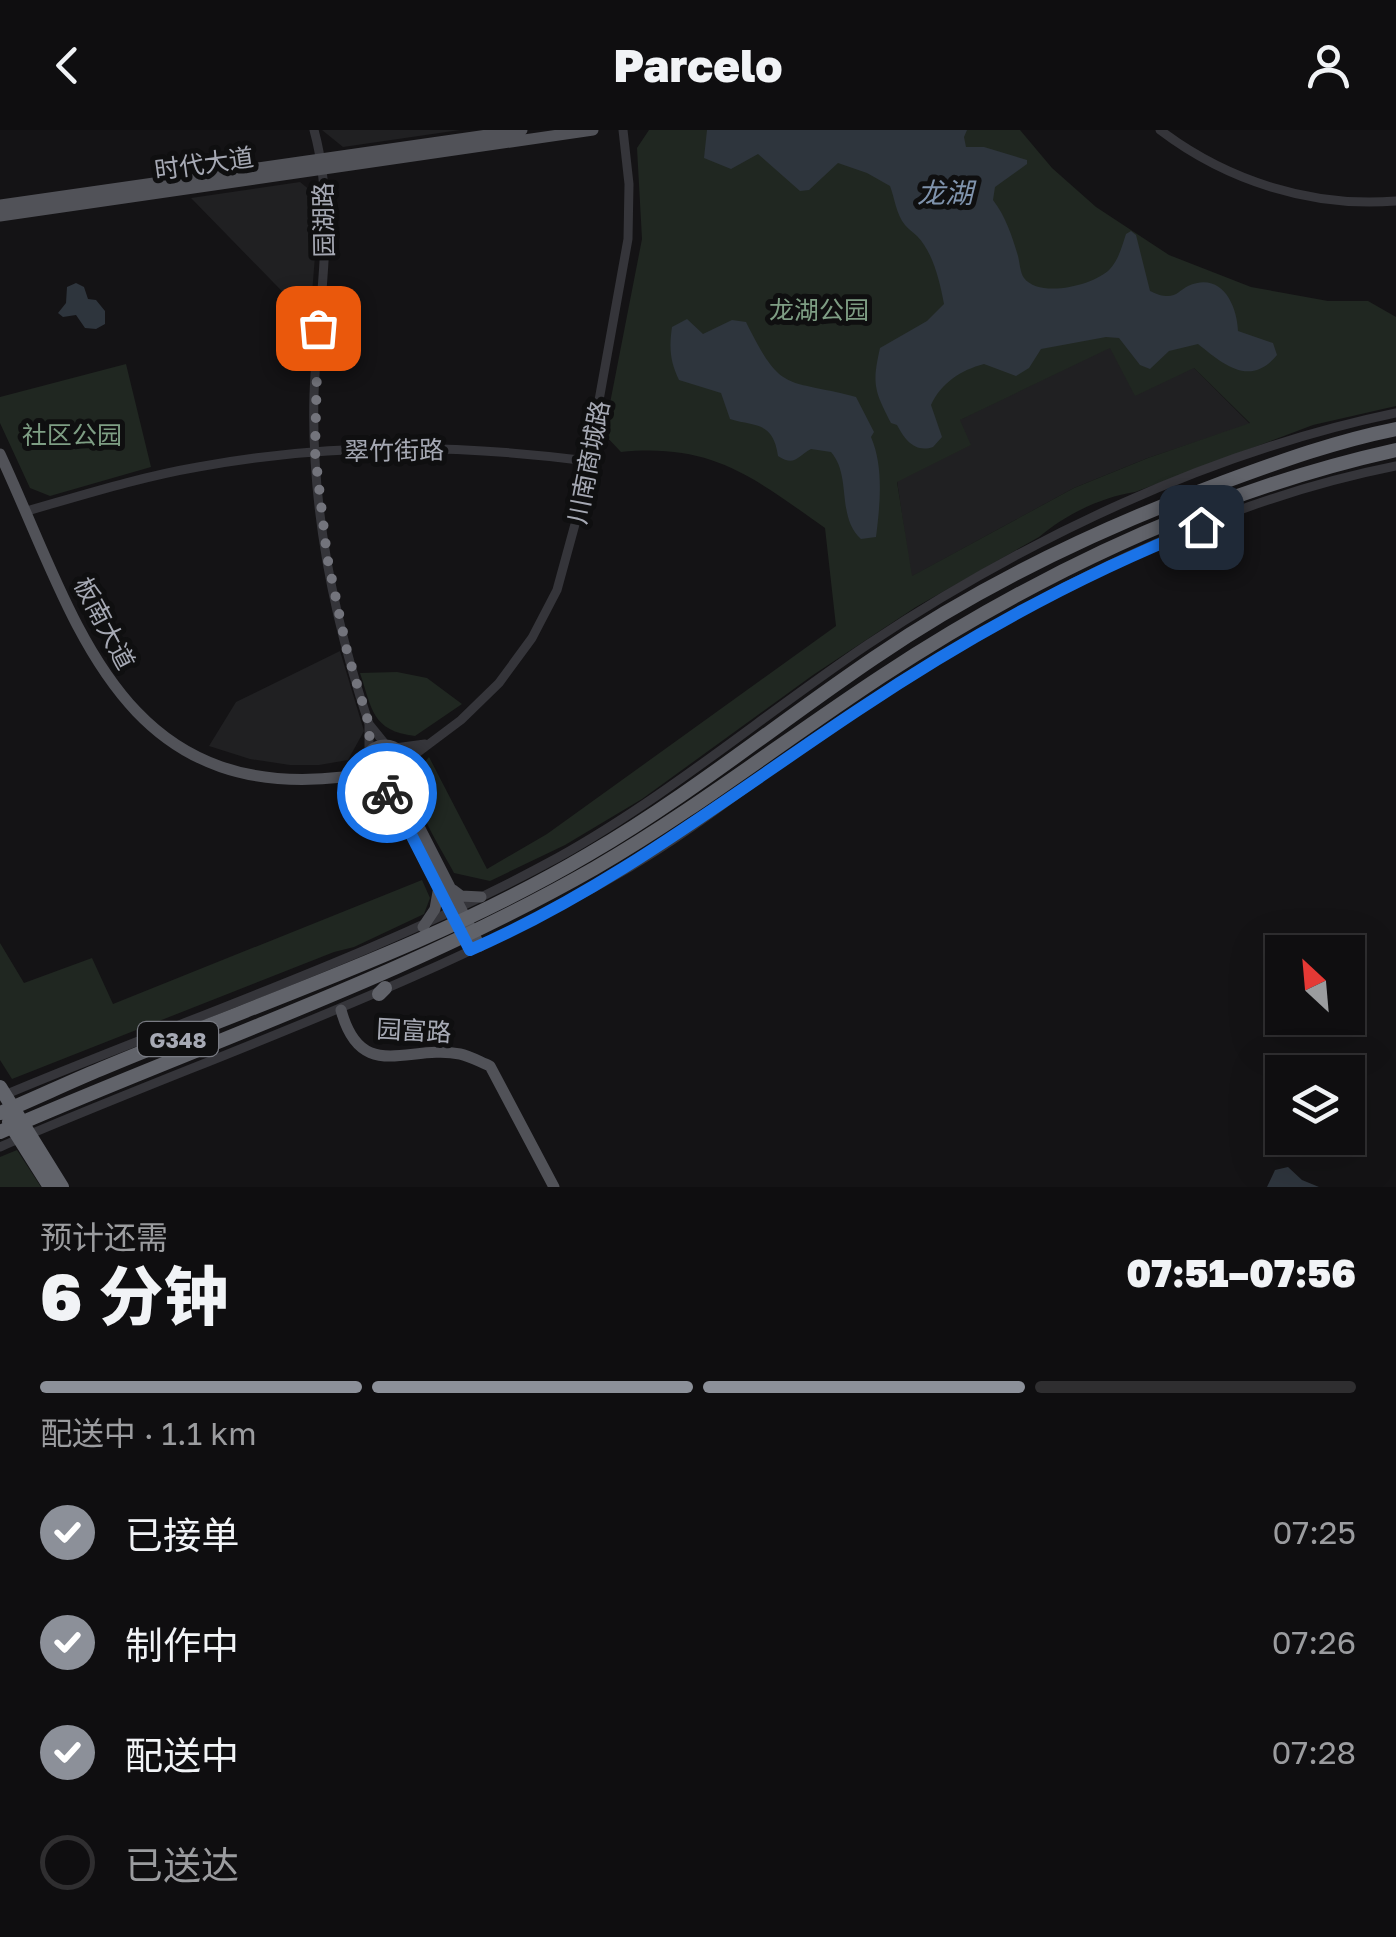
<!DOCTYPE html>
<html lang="zh">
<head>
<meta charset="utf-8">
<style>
	body { margin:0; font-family:"Golos Text","Noto Sans SC",sans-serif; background:#1d1c1e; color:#f1f3f6; height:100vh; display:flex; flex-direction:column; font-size:38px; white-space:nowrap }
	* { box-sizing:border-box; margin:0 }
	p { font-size:32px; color:#9b9c9f }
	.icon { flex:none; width:55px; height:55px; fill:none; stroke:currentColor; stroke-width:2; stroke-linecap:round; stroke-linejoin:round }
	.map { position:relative; height:1057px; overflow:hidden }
	.details { display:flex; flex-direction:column; background:#0f0e10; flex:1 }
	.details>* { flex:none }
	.needle { width:65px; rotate:334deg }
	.fabs { position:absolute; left:1265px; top:805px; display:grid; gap:20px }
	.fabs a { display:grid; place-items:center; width:100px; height:100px; border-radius:0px; background:#0f0e10; box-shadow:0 10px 40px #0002,0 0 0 2px #2f2e30; font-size:50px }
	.pin { position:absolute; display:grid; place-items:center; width:85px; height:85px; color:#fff; margin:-42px; border-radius:20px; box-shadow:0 5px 15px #0006 }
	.courier { position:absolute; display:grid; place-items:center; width:100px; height:100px; margin:-50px; border:8px solid #1a73e8; border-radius:50%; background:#fff; color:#222; box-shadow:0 2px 12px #0007 }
	.overview em { font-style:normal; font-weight:800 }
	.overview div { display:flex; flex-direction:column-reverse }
	.overview { display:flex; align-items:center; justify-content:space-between; height:170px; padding:0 40px }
	h1 { font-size:65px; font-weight:800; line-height:75px }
	.bar { display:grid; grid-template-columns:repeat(4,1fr); gap:15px 10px; align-content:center; height:120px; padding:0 40px }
	.bar i { height:12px; border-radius:8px; background:#2f2e30 }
	.bar .on { background:#8c9099 }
	.bar p { grid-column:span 4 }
	ol { padding:0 40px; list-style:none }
	li { display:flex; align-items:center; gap:30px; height:110px }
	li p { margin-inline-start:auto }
	li .icon { padding:10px; border-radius:50%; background:#8c9099; color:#fff; stroke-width:4 }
	li:last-child { color:#9b9c9f }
	li i { width:55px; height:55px; border:5px solid #2f2e30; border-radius:50% }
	header { display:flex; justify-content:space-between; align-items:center; height:130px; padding:0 40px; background:#0f0e10; font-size:45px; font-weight:800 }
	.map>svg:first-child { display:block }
	.built { fill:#202022 }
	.green { fill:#202721; fill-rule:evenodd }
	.water { fill:#2e353d }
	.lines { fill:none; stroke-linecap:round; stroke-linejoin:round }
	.minor { stroke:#35353a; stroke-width:9 }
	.major { stroke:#515258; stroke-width:11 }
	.highway { stroke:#61636a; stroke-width:14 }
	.done { stroke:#73747c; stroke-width:10; stroke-dasharray:0 18 }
	.route { stroke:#1a73e8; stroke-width:12 }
	.labels { text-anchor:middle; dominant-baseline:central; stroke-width:10; stroke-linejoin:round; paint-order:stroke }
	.shield { fill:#0f0f10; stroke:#797b83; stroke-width:2.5 }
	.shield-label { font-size:22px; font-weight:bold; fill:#a6a9b4 }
	.street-label { font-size:25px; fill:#a6a9b4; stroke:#0f0f10 }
	.park-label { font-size:25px; fill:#7e9e84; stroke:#0f0f10 }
	.water-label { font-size:28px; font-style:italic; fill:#7f93ad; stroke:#0f0f10 }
</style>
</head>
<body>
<header><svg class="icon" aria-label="back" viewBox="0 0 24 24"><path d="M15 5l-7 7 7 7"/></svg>Parcelo<svg class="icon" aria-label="person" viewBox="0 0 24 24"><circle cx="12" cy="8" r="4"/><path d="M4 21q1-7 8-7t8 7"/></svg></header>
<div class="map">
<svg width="1396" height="1057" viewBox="0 0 1396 1057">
	<rect width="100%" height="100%" fill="#141315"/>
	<!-- built -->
	<path class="built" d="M322 0H460L343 17Z
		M300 52 317 66 318 87 310 190 191 68Z
		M1110 217 1194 238 1250 294 1148 328 1074 358 911 447 897 351 970 315 959 290Z
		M340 521 364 601 348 630 319 635H290L250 629 209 616 236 572Z"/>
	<!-- green -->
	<path class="green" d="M649 0H1020L1052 38 1096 77 1169 125 1251 157 1328 171H1368L1396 187V276L1313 295 1135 362C1101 367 1065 385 1039 407L916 477 813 545 642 669 565 715 490 751 454 743C437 709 398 661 429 627L487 739 547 704 836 496 825 398C754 348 713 313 621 322L604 304 642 109 637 18ZM1110 218 1135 266 1194 238 1250 293 1148 328 1074 358 912 446 897 352 971 315 960 290Z
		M126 234 151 337 50 366 30 358 0 293V267Z
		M397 542 427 548 462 574 415 606C372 601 372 579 360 543Z
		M370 636a15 15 0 1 1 30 0a15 15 0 1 1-30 0Z
		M422 750 430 768 424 784 354 817 334 822 12 949 0 930V813L24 853 92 828 113 874Z
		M17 1020 41 1057H0V1027Z"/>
	<!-- water -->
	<path class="water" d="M707 0H967L964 7 966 17H984L1027 30V34L995 57 993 70C1006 87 1012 106 1018 126 1020 134 1020 142 1024 148 1040 169 1095 155 1110 139 1119 129 1122 116 1126 104L1131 101 1136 105 1150 161C1155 163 1160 166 1166 166 1176 167 1180 160 1188 156 1221 141 1237 174 1238 201L1273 213 1277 225C1250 258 1223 234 1198 214L1169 221 1150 239 1140 235 1119 208 1106 207 1041 219 1029 238 1016 246 984 234C961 240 941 253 931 275L942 307 933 317C915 323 905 310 897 295L891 293C874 260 872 254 880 218L927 191 944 174C940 152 933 122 917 106 913 102 908 99 905 95 896 84 895 69 890 56L867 43 838 33 809 60 800 61 758 24 731 39 704 28Z
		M76 153 84 157 88 169 96 170 105 181V194L96 199 85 198 76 185 63 187 58 183 66 173 67 157Z
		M687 189 703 204 732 190 746 192C782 265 785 248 856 267L874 302 871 307C884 337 880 375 876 407L861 409C836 386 852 346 831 322L811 319C796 327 795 337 778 326 773 291 756 297 730 289L721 263 679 250C670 231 669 218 672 197Z
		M1288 1037 1302 1050 1319 1057H1267L1275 1040Z"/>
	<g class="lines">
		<!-- minor -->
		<path class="minor" d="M314 0C338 88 317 176 314 265 311 375 334 490 369 594
			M1160 0C1227 51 1312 78 1396 71
			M27 381C83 365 140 347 198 337 326 313 458 314 588 331
			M395 618 425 614
			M369 622V594L386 615
			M405 638 417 623 461 590 499 553 532 508 557 460 580 376 628 109 629 54 623 0
			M2 966C187 888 379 825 557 728 667 667 763 585 867 515 1026 409 1209 322 1396 283
			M0 1017C211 926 431 854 630 737 695 699 754 650 817 607 994 488 1184 378 1396 336"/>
		<!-- major -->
		<path class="major" d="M0 75 522 0
			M0 86 593 0
			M0 324C76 487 117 673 343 647
			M364 636a21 21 0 1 1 42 0a21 21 0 1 1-42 0Z
			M365 630 343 647 370 651
			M403 647 406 671 480 816
			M378 656 396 675 470 820
			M453 760 461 766 481 767
			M423 797 435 779 438 762
			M341 880C361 954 408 914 460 924 470 926 480 932 490 936L554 1057"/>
		<!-- highway -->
		<path class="highway" d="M379 864 385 858
			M0 957 62 1057
			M0 983C34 969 67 953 101 939 265 870 435 815 589 724 689 666 778 593 874 528 982 454 1100 398 1224 352 1281 331 1336 311 1396 299
			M9 992 50 1057
			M0 1002C199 915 406 846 595 738 695 680 786 609 882 546 1039 443 1212 361 1396 320"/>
	</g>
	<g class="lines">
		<!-- done -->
		<path class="done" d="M318 198 315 322 327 426 347 521 369 594 370 622 364 639 370 652 387 663"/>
		<!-- route -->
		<path class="route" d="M387 663 396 675 470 820C612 758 730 665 858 580 967 507 1079 445 1201 397"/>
	</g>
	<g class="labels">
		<!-- shield labels -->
		<rect class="shield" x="138" y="892" width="80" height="34" rx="8"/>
		<g class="shield-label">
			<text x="178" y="909">G348</text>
		</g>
		<!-- street labels -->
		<g class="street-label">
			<text transform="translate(204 33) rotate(-8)">时代大道</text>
			<text transform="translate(323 90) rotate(-91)">园湖路</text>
			<text transform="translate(394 320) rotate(-1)">翠竹街路</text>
			<text transform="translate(588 332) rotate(-79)">川南商城路</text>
			<text transform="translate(105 493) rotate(62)">板南大道</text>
			<text transform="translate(414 900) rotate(3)">园富路</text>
		</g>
		<!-- park labels -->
		<g class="park-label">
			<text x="819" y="179">龙湖公园</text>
			<text x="72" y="304">社区公园</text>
		</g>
		<!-- water labels -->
		<g class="water-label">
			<text x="945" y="62">龙湖</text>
		</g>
	</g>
</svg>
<div class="fabs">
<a><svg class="needle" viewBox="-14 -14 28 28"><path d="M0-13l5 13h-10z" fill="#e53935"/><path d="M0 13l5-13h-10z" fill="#9b9c9f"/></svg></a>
<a><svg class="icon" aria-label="layers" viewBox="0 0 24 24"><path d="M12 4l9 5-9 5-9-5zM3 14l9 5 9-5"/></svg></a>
</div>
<div class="pin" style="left:318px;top:198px;background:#ea580c"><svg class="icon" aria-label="bag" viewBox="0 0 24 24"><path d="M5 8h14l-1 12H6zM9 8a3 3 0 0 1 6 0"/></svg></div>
<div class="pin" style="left:1201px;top:397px;background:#1f2937"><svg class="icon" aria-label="home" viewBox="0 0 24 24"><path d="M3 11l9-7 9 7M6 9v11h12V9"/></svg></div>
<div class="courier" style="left:387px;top:663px"><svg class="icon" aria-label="bike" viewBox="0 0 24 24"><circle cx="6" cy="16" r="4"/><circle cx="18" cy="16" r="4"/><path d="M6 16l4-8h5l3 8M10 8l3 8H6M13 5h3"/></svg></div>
</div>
<section class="details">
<div class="overview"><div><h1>6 分钟</h1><p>预计还需</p></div><em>07:51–07:56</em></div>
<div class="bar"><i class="on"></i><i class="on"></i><i class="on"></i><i></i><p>配送中 · 1.1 km</p></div>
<ol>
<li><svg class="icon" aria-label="check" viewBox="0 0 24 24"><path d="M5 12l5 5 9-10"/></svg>已接单<p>07:25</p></li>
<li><svg class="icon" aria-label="check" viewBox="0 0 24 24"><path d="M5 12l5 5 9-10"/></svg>制作中<p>07:26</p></li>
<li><svg class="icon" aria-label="check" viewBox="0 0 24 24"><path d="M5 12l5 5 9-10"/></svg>配送中<p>07:28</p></li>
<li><i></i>已送达</li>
</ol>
</section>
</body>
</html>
